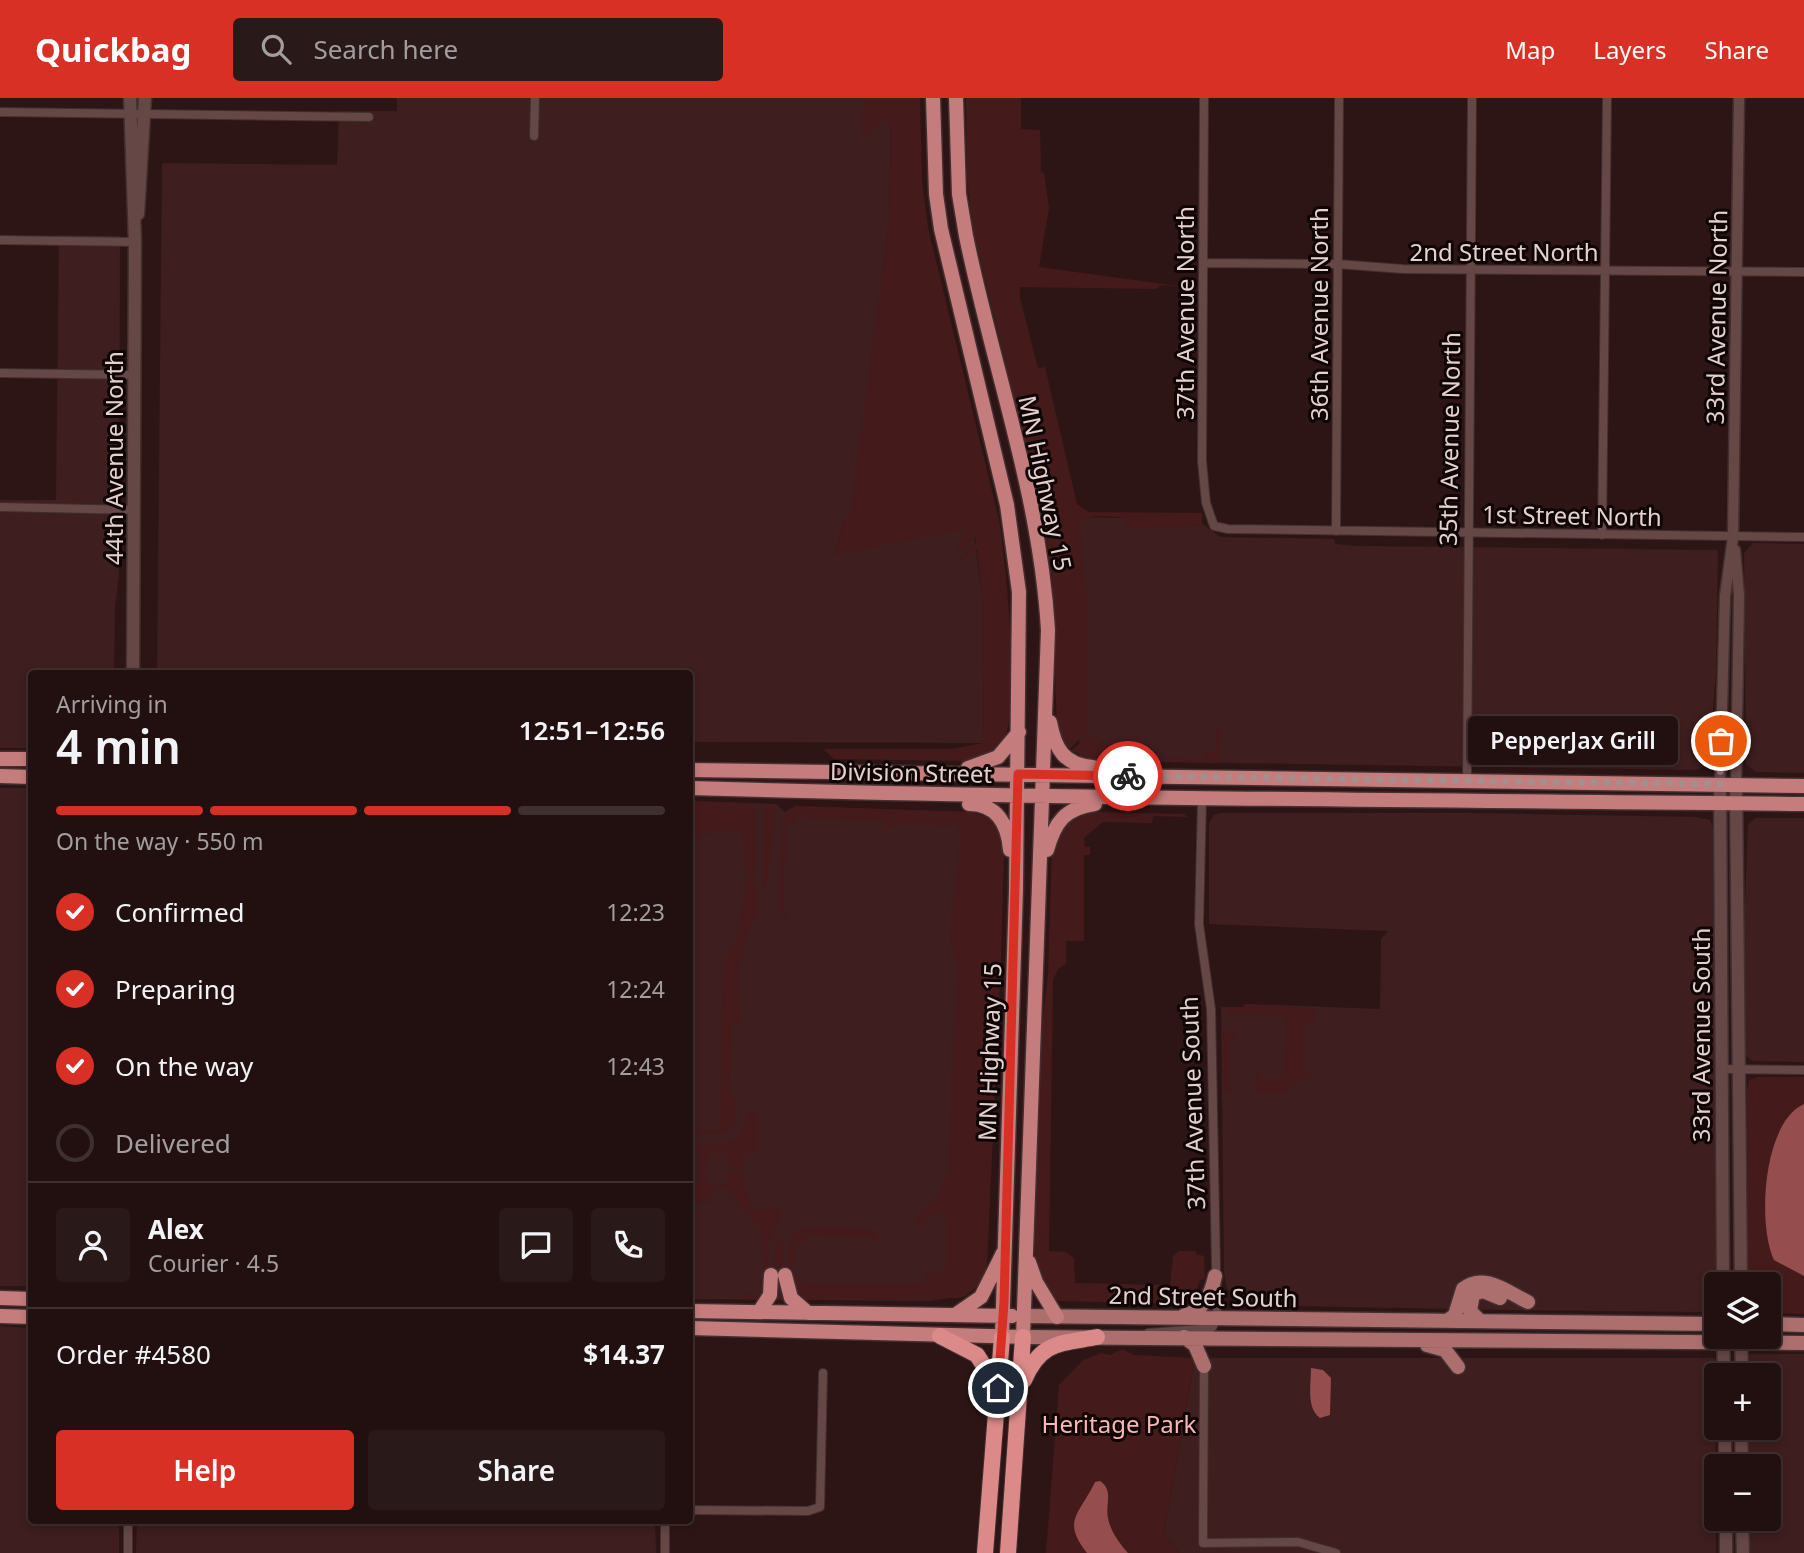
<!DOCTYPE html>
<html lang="en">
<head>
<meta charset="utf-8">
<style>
	body { margin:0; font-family:"Noto Sans",sans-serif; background:#2a1919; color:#f1f3f6; height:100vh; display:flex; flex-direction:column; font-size:26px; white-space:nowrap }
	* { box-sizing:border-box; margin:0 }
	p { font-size:23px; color:#a29d9f }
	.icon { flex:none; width:38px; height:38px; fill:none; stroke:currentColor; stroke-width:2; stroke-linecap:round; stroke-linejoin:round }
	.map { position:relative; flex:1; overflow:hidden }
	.side { position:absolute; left:28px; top:572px; width:665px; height:854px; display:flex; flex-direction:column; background:#221010; border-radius:7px; box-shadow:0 4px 10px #0003,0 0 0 2px #3f3030 }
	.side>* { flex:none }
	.controls { position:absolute; left:1704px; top:1174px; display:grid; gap:14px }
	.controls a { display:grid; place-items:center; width:77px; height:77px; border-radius:7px; background:#221010; box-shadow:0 4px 10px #0003,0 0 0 2px #3f3030; font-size:35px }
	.pin { position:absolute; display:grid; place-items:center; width:60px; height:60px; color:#fff; margin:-30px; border:4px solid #fff; border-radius:50%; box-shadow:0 2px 7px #0007 }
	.courier { position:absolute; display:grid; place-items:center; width:70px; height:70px; margin:-35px; border:5px solid #d93025; border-radius:50%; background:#fff; color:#222; box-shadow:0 2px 9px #0007 }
	.bubble { position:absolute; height:49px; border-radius:7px; background:#221010; box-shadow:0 4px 10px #0003,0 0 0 2px #3f3030; font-size:23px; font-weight:600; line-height:49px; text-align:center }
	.headline em { font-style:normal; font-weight:600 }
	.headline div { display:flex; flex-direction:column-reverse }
	.headline { display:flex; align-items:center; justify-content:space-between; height:119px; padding:0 28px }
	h1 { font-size:46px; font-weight:600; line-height:52px }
	.bar { display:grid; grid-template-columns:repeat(4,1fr); gap:10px 7px; align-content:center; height:84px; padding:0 28px }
	.bar i { height:9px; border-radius:5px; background:#3f3030 }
	.bar .on { background:#d93025 }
	.bar p { grid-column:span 4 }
	.line { display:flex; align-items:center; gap:18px; padding:0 28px; border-top:2px solid #3f3030 }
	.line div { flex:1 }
	.round { display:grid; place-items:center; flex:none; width:74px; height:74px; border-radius:7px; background:#2a1919 }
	ol { padding:0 28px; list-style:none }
	li { display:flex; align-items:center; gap:21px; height:77px }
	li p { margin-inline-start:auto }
	li .icon { padding:7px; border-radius:50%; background:#d93025; color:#fff; stroke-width:4 }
	li:last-child { color:#a29d9f }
	li i { width:38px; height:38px; border:4px solid #3f3030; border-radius:50% }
	.cta { display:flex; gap:14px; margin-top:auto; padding:14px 28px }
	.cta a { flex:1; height:80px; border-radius:7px; background:#d93025; color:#fff; font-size:28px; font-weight:600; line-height:80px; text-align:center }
	.cta a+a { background:#2a1919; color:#f1f3f6 }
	header { display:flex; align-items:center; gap:42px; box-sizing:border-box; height:98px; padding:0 35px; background:#d93025; color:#fff }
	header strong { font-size:33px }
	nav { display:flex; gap:38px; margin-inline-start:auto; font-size:24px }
	.search { width:490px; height:63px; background:#2a1919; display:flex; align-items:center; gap:18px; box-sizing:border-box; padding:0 24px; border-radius:7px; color:#a29d9f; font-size:26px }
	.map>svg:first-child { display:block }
	.built { fill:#3e1e1f }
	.green { fill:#451a1b }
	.water { fill:#954d4e }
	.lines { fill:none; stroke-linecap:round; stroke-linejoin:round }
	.minor-casing { stroke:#422f30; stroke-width:10 }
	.tertiary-casing { stroke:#422f30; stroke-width:13 }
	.secondary-casing { stroke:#422f30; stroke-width:15 }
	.primary-casing { stroke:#422f30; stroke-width:17 }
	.trunk-casing { stroke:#422f30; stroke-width:17 }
	.motorway-casing { stroke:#422f30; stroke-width:18 }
	.minor { stroke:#654746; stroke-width:8 }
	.tertiary { stroke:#654746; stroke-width:10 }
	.secondary { stroke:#654746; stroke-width:12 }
	.primary { stroke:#ac6f6e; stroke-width:14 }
	.trunk { stroke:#c47c7c; stroke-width:14 }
	.motorway { stroke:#db8a89; stroke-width:16 }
	.done { stroke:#a48f8e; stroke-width:7; stroke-dasharray:0 12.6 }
	.route { stroke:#d93025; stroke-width:9 }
	.labels { text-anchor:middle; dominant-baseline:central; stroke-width:6; stroke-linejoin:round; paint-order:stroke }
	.street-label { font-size:24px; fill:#e3d0cf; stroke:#0f0505 }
	.park-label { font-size:24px; fill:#f8b7b5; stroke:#0f0505 }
</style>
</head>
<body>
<header>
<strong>Quickbag</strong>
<div class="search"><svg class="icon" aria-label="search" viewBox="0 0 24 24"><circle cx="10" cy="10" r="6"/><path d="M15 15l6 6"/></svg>Search here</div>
<nav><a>Map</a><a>Layers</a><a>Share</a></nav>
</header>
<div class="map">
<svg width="1804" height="1455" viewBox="0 0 1804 1455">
	<rect width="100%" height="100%" fill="#2e1515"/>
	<!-- built -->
	<path class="built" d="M397 0H885L891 25 889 123 855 394 850 422 844 421 835 456 973 429 982 497 984 645 690 644V576H157L162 65 337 67 339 13H397Z
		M59 137 120 138 119 476 115 511 114 576H32L31 650H0V402H56Z
		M1069 419 1126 420V430H1188L1202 426 1221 439 1334 441 1335 446 1357 448 1718 452 1716 573 1709 666 1696 672 1100 663 1080 658Z
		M1753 445 1804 446V675L1756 674 1746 666 1744 455Z
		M0 690H31V1188H0Z
		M690 703 776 706 785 714 795 708 969 714 997 725 1004 753 987 1166 981 1188 978 1187 966 1198 929 1203 690 1201Z
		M1220 715H1468L1696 719 1710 722 1713 729 1716 1211 1705 1214 1508 1212 1250 1207 1236 1203 1226 1188 1224 1173 1221 909H1243L1248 906 1380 911 1381 841 1388 833 1209 826V725L1214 717Z
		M1755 720H1804V964L1752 963 1745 957 1744 832 1748 726Z
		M0 1228 31 1230 32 1423H119V1455H0Z
		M1747 1256H1804V1455H1749L1748 1421H1769V1368H1748V1330H1769V1278L1747 1277Z
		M1195 1260H1715L1716 1455H1179L1164 1435Z
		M137 1423H655L656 1455H136Z"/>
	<!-- green -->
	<path class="green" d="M865 0H920L922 83 928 130 999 422C1005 458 1024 628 999 650 989 659 976 660 964 663L834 661 823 651H950L984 645 982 497 977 452 958 462 976 445 975 439 956 455 965 431 835 457 844 420 850 421 889 123 891 25 883 22 868 37H860Z
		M966 0H1021V31L1040 32 1041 74 1044 75 1049 110 1039 169 1193 190 1162 187 1156 191 1020 189V200L1038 270 1045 269 1077 406 1089 414 1202 415V426L1188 430H1126V420C1112 419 1089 414 1079 425L1087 508 1088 634 1069 651H1065L1057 631 1052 479 1042 415 973 133 967 81Z
		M1213 625 1220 632 1218 665 1100 663 1071 653 1090 636 1100 640 1113 653 1114 659 1204 661V653H1216V629L1209 626Z
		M690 703 749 705 756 714 755 780H747L742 731C722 730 710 738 690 738Z
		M762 706H776L766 792 762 789 765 716Z
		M795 708 969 714 984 718 999 729 1004 753 1001 860 987 1166 981 1188 978 1187 961 1200 799 1201 790 1179 789 1145 793 1135 807 1129 873 1131 879 1141 874 1145 873 1139 804 1136 803 1144 795 1145 794 1177H801L803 1186H924L925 1172 938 1176 946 1173V1119L941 1115H933L923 1129 914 1121 937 1101 948 1073 958 865 950 843 961 737 957 727 952 725 949 728 895 725 894 730H883L882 722 795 719 794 725 786 726 783 816 790 819 785 822 780 816 779 810 783 718Z
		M1100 714 1184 716 1187 719 1153 718 1152 725 1103 724 1084 740 1085 749H1090V757H1084V843H1066V866L1058 871 1053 882 1049 1153 1066 1154 1074 1160 1075 1185 1170 1187 1173 1158 1179 1153H1196V1156L1204 1158 1205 1181 1200 1182 1196 1195 1183 1206 1059 1203 1054 1200 1035 1170 1034 1085 1039 951 1048 877 1052 750 1067 725 1085 716Z
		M747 783H755L757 806 755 819 743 846 741 867 737 872 739 925 732 928 729 996 736 1002V1022L724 1036H690V1033L720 1032 723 858H727V850L734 849Z
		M1245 906 1317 911 1312 926H1304L1303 975 1310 976 1312 980 1303 981 1283 995 1248 994 1256 991V970L1260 980H1283L1284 970 1287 969 1283 967 1287 937 1283 916 1228 915V909H1243Z
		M1233 932 1237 939 1229 941V991L1237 994 1229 995 1224 992 1223 934Z
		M1758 979H1804V1216L1769 1215V1186H1748L1747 992 1749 982Z
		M751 1012 758 1016V1056H745L743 1070 727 1068V1056H707L706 1068H702V1073H706V1086L727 1087V1073L743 1072 744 1088 755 1115 767 1109 781 1112V1122L769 1142 765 1202 739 1201 741 1197 760 1196 761 1182H764L762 1134 746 1112 739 1113 735 1098H730L728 1090 715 1091 710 1098V1105L690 1104V1084H700V1054L696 1048C713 1045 732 1050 743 1032 748 1025 744 1018 751 1012Z
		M779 1143 783 1147 782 1184 788 1202H773L775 1147Z
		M1122 1251 1134 1257 1195 1260 1164 1435 1179 1455H1046L1059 1287 1083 1262 1101 1255 1110 1257Z"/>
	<!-- water -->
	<path class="water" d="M1804 1006V1178L1774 1162C1757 1126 1763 1024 1804 1006Z
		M1311 1270 1323 1272 1331 1280 1330 1317 1320 1320C1306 1310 1311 1287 1311 1270Z
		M1100 1383C1114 1392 1105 1406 1108 1420 1110 1432 1119 1445 1128 1455H1087C1061 1422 1080 1416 1095 1384Z"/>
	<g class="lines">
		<!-- minor casing -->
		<g class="minor-casing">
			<path id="minor" d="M1204 0 1202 363 1206 405 1214 428 1228 431 1804 439
				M0 14 369 19
				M534 38 535 0
				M0 142 135 144
				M1203 165 1337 166 1403 171 1804 174
				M0 275 135 277
				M0 409 135 412
				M1336 433 1339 0
				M1602 437 1607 0
				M1467 683 1472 0
				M1721 971 1804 972
				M1148 1235 1212 1230 1217 1220 1211 911 1199 826 1202 702
				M1204 1268 1203 1445 1298 1444 1336 1455
				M690 1412 808 1413 820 1409 823 1275
				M665 1423V1455
				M128 1455V1423"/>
		</g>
		<!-- tertiary casing -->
		<g class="tertiary-casing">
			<path id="tertiary" d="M1735 452 1739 497 1736 687
				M1720 686 1725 498 1733 439 1739 0"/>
		</g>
		<!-- secondary casing -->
		<g class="secondary-casing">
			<path id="secondary" d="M130 0 135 144 133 576
				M138 116 145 0
				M1720 686 1723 1186
				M1736 687 1741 1186
				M1723 1239 1724 1278
				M1741 1239 1742 1278
				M1725 1330V1368
				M1741 1330 1742 1368
				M1726 1421V1455
				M1742 1421 1743 1455"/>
		</g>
		<!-- primary casing -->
		<g class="primary-casing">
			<path id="primary" d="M1023 1218 1717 1226
				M1183 1218C1203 1213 1211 1198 1215 1178
				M1447 1223 1455 1217 1463 1191C1484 1174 1507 1194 1528 1204
				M1480 1223 1470 1213 1473 1196 1483 1193 1500 1200
				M1769 1226 1804 1227
				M1023 1239 1804 1245
				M1184 1239 1195 1247 1204 1268
				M1427 1247 1445 1252 1458 1269"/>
		</g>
		<!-- trunk casing -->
		<g class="trunk-casing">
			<path id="trunk" d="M933 0 936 96 941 131 1007 407 1019 494 1016 792 1002 1239
				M1050 624C1055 651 1064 667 1093 669
				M0 661H32
				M968 670 998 659 1019 634
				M690 672 1804 688
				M0 678 32 679
				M690 690C1061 701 1432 702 1804 706
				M969 706C997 706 1008 726 1010 752
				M1047 752C1055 724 1065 710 1095 706
				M1029 1164 1036 1184 1057 1219
				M785 1177 791 1200 808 1215
				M0 1200 32 1201
				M690 1213 1012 1218
				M759 1214 770 1197 771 1177
				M955 1217 981 1199 1003 1155
				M0 1218 32 1219
				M690 1230 1023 1239 1048 532C1040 396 993 270 966 138L959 96 956 0"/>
		</g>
		<!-- motorway casing -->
		<g class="motorway-casing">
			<path id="motorway" d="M940 1238 977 1257 998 1290
				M1024 1282C1041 1243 1060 1246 1097 1239
				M985 1455 1002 1239
				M1008 1455 1023 1239"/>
		</g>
		<!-- minor -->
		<use href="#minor" class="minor"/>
		<!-- tertiary -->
		<use href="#tertiary" class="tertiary"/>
		<!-- secondary -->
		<use href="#secondary" class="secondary"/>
		<!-- primary -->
		<use href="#primary" class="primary"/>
		<!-- trunk -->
		<use href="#trunk" class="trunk"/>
		<!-- motorway -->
		<use href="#motorway" class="motorway"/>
	</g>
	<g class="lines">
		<!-- done -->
		<path class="done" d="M1128 678 1720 686 1721 643"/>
		<!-- route -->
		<path class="route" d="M998 1290 1004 1204 1018 676 1128 678"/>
	</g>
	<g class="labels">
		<!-- street labels -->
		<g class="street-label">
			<text x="1504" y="153">2nd Street North</text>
			<text transform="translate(1184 215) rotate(-90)">37th Avenue North</text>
			<text transform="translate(1318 216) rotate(-90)">36th Avenue North</text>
			<text transform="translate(1716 219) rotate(-89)">33rd Avenue North</text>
			<text transform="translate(1449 341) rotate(-89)">35th Avenue North</text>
			<text transform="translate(113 360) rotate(-90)">44th Avenue North</text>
			<text transform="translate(1046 385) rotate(78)">MN Highway 15</text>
			<text transform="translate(1572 417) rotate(1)">1st Street North</text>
			<text transform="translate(911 674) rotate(1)">Division Street</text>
			<text transform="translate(1700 937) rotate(-90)">33rd Avenue South</text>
			<text transform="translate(989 954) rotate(-88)">MN Highway 15</text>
			<text transform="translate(1192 1005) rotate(-92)">37th Avenue South</text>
			<text transform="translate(1203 1198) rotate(1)">2nd Street South</text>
		</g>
		<!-- park labels -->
		<g class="park-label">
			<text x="1119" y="1325">Heritage Park</text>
		</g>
	</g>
</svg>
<div class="controls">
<a><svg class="icon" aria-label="layers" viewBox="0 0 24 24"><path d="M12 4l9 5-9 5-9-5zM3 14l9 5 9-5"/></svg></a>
<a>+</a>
<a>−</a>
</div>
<div class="pin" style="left:1721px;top:643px;background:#ea580c"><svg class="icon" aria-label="bag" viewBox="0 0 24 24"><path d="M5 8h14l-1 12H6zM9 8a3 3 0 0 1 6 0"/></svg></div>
<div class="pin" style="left:998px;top:1290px;background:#1f2937"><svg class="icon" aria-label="home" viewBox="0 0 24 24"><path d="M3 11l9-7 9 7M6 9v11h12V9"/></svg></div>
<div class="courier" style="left:1128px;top:678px"><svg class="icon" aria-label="bike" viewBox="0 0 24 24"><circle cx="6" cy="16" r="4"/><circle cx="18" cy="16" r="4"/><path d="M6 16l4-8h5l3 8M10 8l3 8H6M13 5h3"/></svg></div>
<div class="bubble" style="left:1468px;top:618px;width:210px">PepperJax Grill</div>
<section class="side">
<div class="headline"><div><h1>4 min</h1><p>Arriving in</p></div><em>12:51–12:56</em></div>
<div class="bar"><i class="on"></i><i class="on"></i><i class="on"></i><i></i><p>On the way · 550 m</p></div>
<ol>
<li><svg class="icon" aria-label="check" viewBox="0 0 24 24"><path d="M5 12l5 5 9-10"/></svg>Confirmed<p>12:23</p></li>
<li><svg class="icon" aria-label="check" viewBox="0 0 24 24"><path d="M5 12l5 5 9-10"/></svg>Preparing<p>12:24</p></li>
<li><svg class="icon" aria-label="check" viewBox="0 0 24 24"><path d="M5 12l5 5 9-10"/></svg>On the way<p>12:43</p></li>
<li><i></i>Delivered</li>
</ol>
<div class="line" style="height:126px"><a class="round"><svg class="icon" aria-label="person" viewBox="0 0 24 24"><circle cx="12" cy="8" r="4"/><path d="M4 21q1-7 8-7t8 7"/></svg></a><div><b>Alex</b><p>Courier · 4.5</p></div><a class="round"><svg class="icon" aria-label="chat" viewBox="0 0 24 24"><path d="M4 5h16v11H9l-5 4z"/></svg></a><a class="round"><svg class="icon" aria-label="phone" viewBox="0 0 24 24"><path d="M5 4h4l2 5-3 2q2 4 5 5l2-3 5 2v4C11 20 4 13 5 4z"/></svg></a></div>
<div class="line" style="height:91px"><div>Order #4580</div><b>$14.37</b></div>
<div class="cta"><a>Help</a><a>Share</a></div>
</section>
</div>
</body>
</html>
